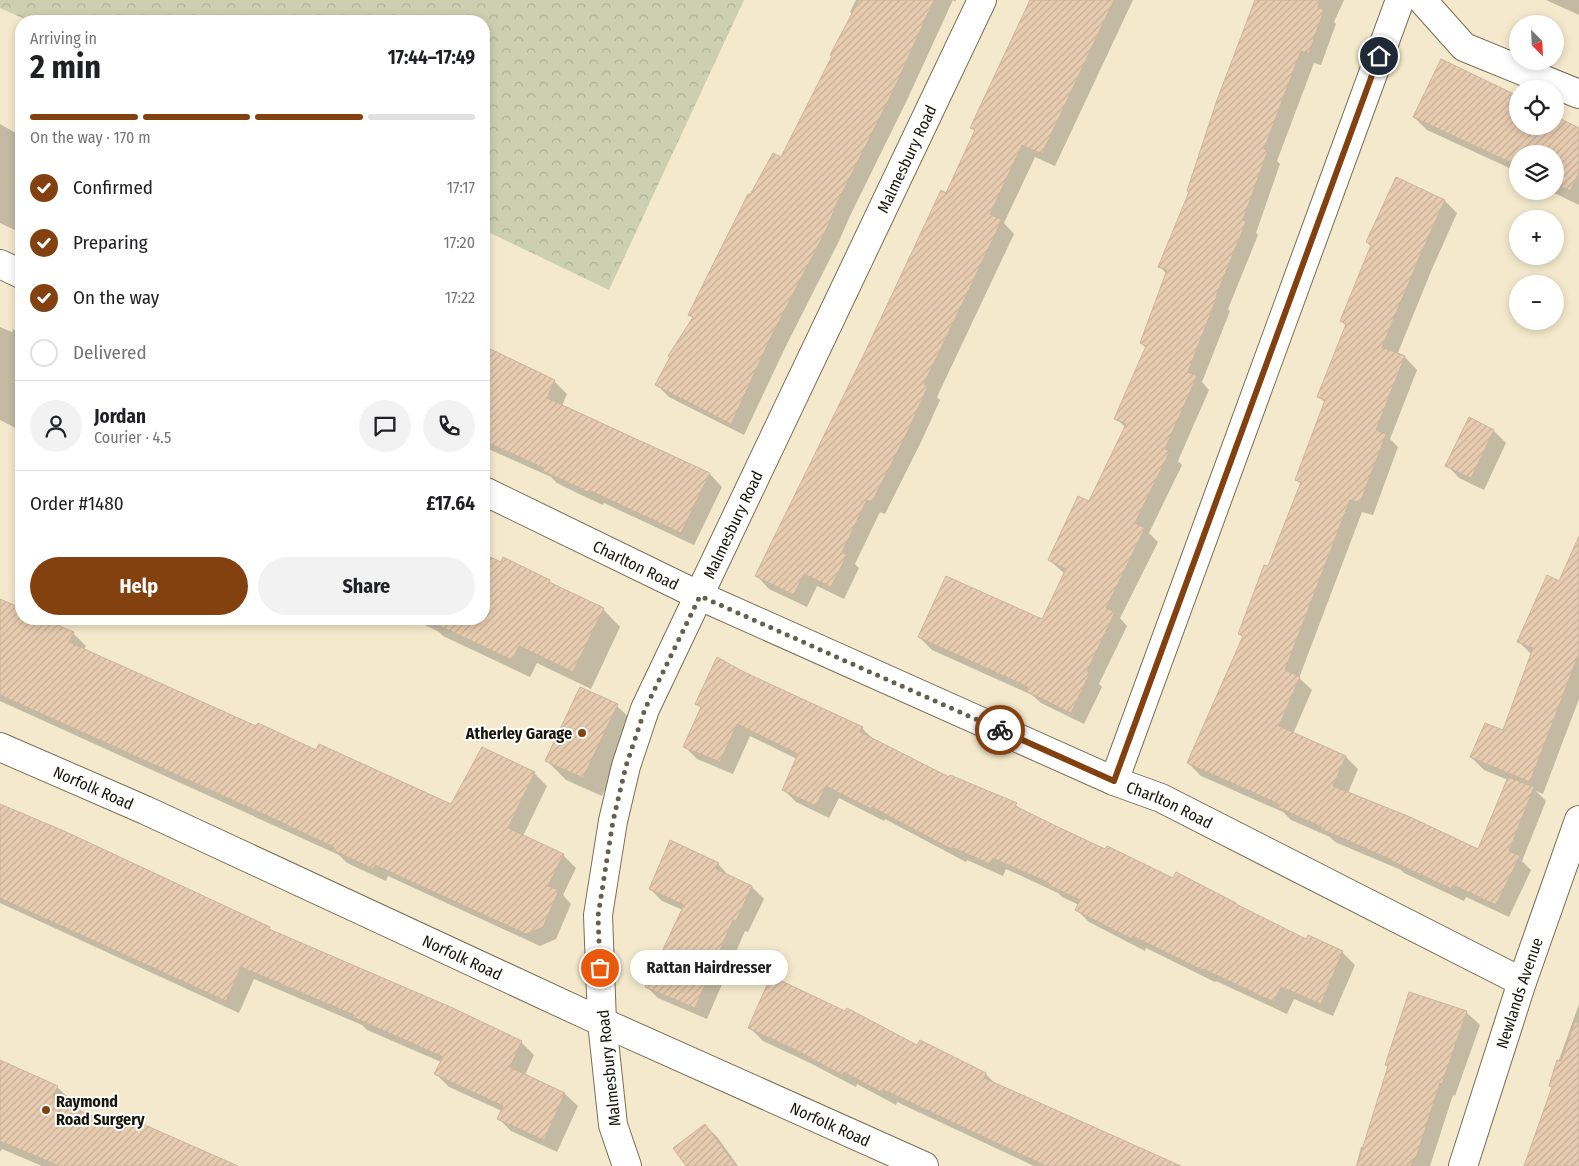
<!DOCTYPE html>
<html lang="en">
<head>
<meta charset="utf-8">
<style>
	body { margin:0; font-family:"Fira Sans Condensed",sans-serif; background:#f2f2f2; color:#202124; height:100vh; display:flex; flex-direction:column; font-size:19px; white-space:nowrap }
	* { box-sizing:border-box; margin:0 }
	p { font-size:16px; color:#757577 }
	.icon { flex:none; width:28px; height:28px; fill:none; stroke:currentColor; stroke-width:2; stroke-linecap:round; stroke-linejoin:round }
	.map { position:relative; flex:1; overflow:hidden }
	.drawer { position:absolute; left:15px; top:15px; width:475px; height:610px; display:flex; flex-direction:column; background:#fff; border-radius:20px; box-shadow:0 2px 8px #0003 }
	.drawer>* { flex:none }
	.needle { width:32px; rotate:156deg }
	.buttons { position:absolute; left:1509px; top:15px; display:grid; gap:10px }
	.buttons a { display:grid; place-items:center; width:55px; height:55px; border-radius:50%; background:#fff; box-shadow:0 2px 8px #0003; font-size:25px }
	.pin { position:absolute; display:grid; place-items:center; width:42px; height:42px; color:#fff; margin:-21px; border:2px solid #fff; border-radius:50%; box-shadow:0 1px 5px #0007 }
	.courier { position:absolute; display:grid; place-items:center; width:50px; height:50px; margin:-25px; border:4px solid #83410f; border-radius:50%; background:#fff; color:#222; box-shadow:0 1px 6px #0007 }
	.bubble { position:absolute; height:35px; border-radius:18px; background:#fff; box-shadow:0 2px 8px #0003; font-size:16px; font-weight:700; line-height:35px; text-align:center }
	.overview em { font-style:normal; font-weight:700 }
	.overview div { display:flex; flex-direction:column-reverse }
	.overview { display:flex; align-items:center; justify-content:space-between; height:85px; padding:0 15px }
	h1 { font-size:32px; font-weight:700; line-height:38px }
	.bar { display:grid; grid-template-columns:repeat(4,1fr); gap:8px 5px; align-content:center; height:60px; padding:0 15px }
	.bar i { height:6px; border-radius:4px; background:#e0e0e0 }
	.bar .on { background:#83410f }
	.bar p { grid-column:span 4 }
	.line { display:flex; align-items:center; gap:12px; padding:0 15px; border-top:1px solid #e0e0e0 }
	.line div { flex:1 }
	.round { display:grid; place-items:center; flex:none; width:52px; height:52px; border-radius:26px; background:#f2f2f2 }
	ol { padding:0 15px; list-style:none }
	li { display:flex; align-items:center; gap:15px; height:55px }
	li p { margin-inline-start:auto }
	li .icon { padding:5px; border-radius:50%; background:#83410f; color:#fff; stroke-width:4 }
	li:last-child { color:#757577 }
	li i { width:28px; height:28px; border:2px solid #e0e0e0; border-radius:50% }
	.cta { display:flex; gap:10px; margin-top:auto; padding:10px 15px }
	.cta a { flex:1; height:58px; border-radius:30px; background:#83410f; color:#fff; font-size:20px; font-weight:700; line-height:58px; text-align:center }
	.cta a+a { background:#f2f2f2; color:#202124 }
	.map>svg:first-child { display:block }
	.park { fill:url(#park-crowns) }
	.shadow { fill:#0003 }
	.building { fill:url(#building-hatch); stroke:#cbb59f }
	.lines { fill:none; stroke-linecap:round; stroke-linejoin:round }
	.minor-casing { stroke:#786e54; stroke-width:30 }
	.minor { stroke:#fff; stroke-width:28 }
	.done { stroke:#655f4e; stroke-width:5; stroke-dasharray:0 9 }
	.route { stroke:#83410f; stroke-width:6 }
	.poi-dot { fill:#83410f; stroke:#fff; stroke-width:2 }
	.labels { text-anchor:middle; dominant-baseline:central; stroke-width:4; stroke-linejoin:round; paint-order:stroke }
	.street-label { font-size:16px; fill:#18150a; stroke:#fff }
	.poi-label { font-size:16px; font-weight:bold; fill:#18150a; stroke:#fff; text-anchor:end }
</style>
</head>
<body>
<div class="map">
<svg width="1579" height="1166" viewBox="0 0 1579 1166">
	<defs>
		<pattern id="park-crowns" width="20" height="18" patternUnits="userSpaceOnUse" patternTransform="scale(1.25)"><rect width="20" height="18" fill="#ccd0b0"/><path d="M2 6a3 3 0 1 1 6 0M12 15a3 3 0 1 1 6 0" fill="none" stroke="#aeb296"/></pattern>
		<pattern id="building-hatch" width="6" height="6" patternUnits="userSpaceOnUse" patternTransform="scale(1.25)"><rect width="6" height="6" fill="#e7ccb0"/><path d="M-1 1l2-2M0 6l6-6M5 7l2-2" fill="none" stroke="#c5ae96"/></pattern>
	</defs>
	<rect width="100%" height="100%" fill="#f4e9cc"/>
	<!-- park -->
	<path class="park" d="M0 0H744L609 290 484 230V21H29L0 8Z"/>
	<!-- shadow -->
	<path class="shadow" d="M856 0H956L955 2 953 0 907 100 850 216 839 241 785 348 744 435 669 397 656 384 694 318 690 314 750 196 781 158 853 15 850 12Z
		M1032 0H1133L1055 166 1035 157 1004 223 1014 234 937 397 940 400 922 440 885 514 880 512 855 564 859 568 844 599 817 586 807 607 769 589 757 576 946 194 976 132 971 127Z
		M1257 0H1344L1334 22 1336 24 1321 65 1314 63 1277 161 1280 164 1256 233 1258 235 1228 309 1230 311 1202 382 1209 390 1178 461 1182 465 1149 533 1158 542 1120 618 1127 626 1099 684 1102 687 1084 724 1041 703 1032 695 932 650 919 637 1043 621 1065 574 1049 560 1089 503 1126 428 1116 418 1146 348 1141 343 1167 274 1160 267 1190 193Z
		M1546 0H1579V15Z
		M1414 117 1518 126H1555V118L1579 129V205L1550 191H1555V154H1518V172L1427 130Z
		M0 124 21 136V233L0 223Z
		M1445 201 1457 213 1432 269 1397 355 1405 357 1417 370 1390 439 1398 447 1373 515 1362 512 1299 678 1312 690 1293 734 1346 757 1358 769 1348 793 1479 851 1508 780 1484 770 1471 757 1503 732 1532 655 1519 642 1559 582 1579 539V699L1543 794 1536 791 1546 801 1522 861 1531 870 1509 917 1466 897 1464 901 1404 873 1401 870 1335 842 1330 837 1291 820 1283 812 1201 776 1188 763 1244 638 1240 633 1269 568 1301 484 1297 480 1325 403 1319 396 1347 326 1341 321 1372 247 1367 242Z
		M0 327 12 332 13 329 21 333V431L0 420Z
		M484 347 554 381 567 394 562 406 710 474 722 487 694 545 604 503 603 505 579 494 557 483 551 477 484 447Z
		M1494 431 1506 443 1484 490 1459 478 1447 465Z
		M484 555 502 564 549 581 555 587 603 609 620 627 591 689 537 663 530 677 443 636 439 632 413 619H484Z
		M0 600 21 610V619H41L73 633 86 646 84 650 257 728 451 806 534 773 547 786 523 836 563 855 576 868 563 895 571 904 556 939 540 946 388 876 386 881 347 863 339 855 0 701Z
		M744 673 862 728 874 740 950 779 951 776 1016 805 1022 811 1059 829 1307 940 1342 952 1355 965 1333 1016 1294 999 1287 1014 1216 981 1215 982 1146 948 1145 951 1089 922 1076 909 1079 905 1062 897 1058 893 1006 869 1003 876 967 860 966 862 885 819 884 821 839 798 829 818 796 802 784 790 797 759 750 736 733 774 697 759 684 746 702 709 697 703Z
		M617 706 636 724 602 796 566 780 547 761Z
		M0 805 269 928 274 932 454 1010 521 1042 534 1055 525 1075 565 1094 578 1106 557 1152 511 1131 498 1118 502 1111 449 1087 436 1074 441 1062 367 1030 362 1025 254 979 239 1013 0 903Z
		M718 864 729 876 752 887 764 899 748 932 745 931 707 1019 658 998 646 986 683 910 662 901 650 889Z
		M1410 994 1467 1013 1480 1025 1455 1096 1453 1095 1430 1166H1356L1361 1147 1364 1148Z
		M1579 1004V1166H1525L1553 1088 1550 1085Z
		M750 1028 918 1047 920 1042 986 1074 996 1085 1177 1166H1034L897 1102 896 1105 857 1084 856 1087 810 1063 763 1041Z
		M0 1062 57 1087 71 1100 68 1107 124 1130 237 1166H42L2 1149 0 1152Z
		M705 1125 718 1138 738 1166H688Z"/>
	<!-- building -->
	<path class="building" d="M859 0H934L895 87 837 203 827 228 772 335 731 424 655 385 670 357 668 356 693 317 688 315 748 194 750 195 773 153 781 157 832 56 830 55Z
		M1030 0H1114L1042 154 1022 145 990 214 1002 220 924 384 928 386 910 427 872 502 867 500 842 552 847 555 831 587 804 574 794 595 755 576 867 348 941 190 946 193 975 130 970 128Z
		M1255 0H1320L1318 7 1324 10 1309 53 1301 51 1264 149 1268 150 1243 220 1246 222 1216 296 1217 297 1188 372 1197 376 1165 449 1170 451 1135 523 1145 528 1106 608 1115 612 1087 671 1090 673 1071 713 1026 691 1028 687 918 637 946 576 1042 619 1066 569 1048 560 1078 496 1089 501 1126 424 1114 419 1146 346 1140 343 1167 270 1158 267 1189 192 1187 191 1217 100Z
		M1441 59 1518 96V126H1555V116L1579 128V172L1570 191 1555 184V154H1518V166L1413 117Z
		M1396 177 1445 200 1420 256 1382 347 1405 356 1376 430 1386 434 1360 503 1350 500 1285 670 1300 677 1279 726 1346 756 1333 786 1410 817 1478 849 1508 777 1534 787 1509 851 1520 856 1496 905 1453 885 1451 889 1390 860V859L1321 829 1322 827 1277 807 1279 804 1187 763 1243 636 1238 634 1251 600 1264 565 1268 566 1301 482 1295 480 1325 400 1317 397 1346 324 1340 321 1371 245 1366 242Z
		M484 346 555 380 547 398 710 473 681 533 591 491 590 493 565 481 543 471 544 468 484 441Z
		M1469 417 1494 430 1471 478 1445 466Z
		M1579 536V653L1530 782 1470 757 1485 723 1503 730 1533 648 1517 642 1547 575 1559 581Z
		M484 554 501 562 503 557 550 580 549 582 604 608 573 672 519 646 512 660 425 619H484Z
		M0 599 21 608V619H43L74 632 69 642 102 657 256 726 258 723 316 750 319 744 451 804 482 747 535 772 508 828 564 854 548 886 559 890 543 927 526 934 375 865 373 869 333 850 334 847 259 812 0 695Z
		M717 657 744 672 863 727 860 732 949 777 950 775 1017 803 1015 806 1060 828 1105 849 1107 846 1173 878 1176 872 1236 903V904L1306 939 1308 935 1343 951 1321 1004 1281 987 1274 1002 1203 969 1202 970 1133 936 1132 939 1075 910 1080 900 1048 885 1049 883 993 858 990 864 954 848 953 850 872 807 871 809 826 786 816 806 782 790 798 754 737 724 720 762 683 747 701 707 695 704Z
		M580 687 618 704 583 778 545 761Z
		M0 804 64 831 270 927 269 929 455 1009 522 1041 510 1067 565 1093 544 1140 497 1119 503 1106 434 1074 443 1057 353 1017 354 1015 241 967 226 1001 0 898Z
		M670 840 719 863 716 869 752 886 736 921 733 920 695 1008 645 987 684 905 649 889Z
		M771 976 845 1011 847 1008 917 1045 920 1040 986 1073 984 1078 1181 1166H1046L884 1090 883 1093 844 1072 842 1075 796 1050 748 1028Z
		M1409 992 1467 1011 1442 1084 1440 1083 1416 1158H1414L1411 1166H1357L1388 1066 1385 1065Z
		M1575 1022 1579 1023V1166H1524L1552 1087 1549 1086 1557 1060 1561 1061Z
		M0 1060 58 1086 52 1099 124 1129 129 1118 238 1166H59L0 1141Z
		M705 1124 736 1166H686L673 1148Z"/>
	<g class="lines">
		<!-- minor casing -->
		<g class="minor-casing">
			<g id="minor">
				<path d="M1422 0 1464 47 1579 94"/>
				<path d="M0 264 21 274"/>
				<path id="s1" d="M484 491 700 596 1114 781 1161 798 1522 982"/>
				<path id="s2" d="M0 747 145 810 602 1022 924 1166"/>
				<path d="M1114 781 1400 0"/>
				<path id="s3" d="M627 1166 613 1125 602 1022 598 915 613 821 626 766 645 709 982 0"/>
				<path id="s4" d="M1463 1166 1522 982 1579 820"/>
			</g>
		</g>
		<!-- minor -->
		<use href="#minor" class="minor"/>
	</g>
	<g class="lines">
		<!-- done -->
		<path class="done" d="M600 968 598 916 613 821 626 766 645 709 700 596 1000 730"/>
		<!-- route -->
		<path class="route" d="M1000 730 1114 781 1379 56"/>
	</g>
	<!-- markers -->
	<g class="poi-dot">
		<circle cx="582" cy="733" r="5"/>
		<circle cx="46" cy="1110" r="5"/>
	</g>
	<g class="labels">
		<!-- street labels -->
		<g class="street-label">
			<text stroke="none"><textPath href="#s3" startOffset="1075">Malmesbury Road</textPath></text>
			<text stroke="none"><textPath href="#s3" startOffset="670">Malmesbury Road</textPath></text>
			<text stroke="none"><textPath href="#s1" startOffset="169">Charlton Road</textPath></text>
			<text stroke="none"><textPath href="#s2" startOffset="102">Norfolk Road</textPath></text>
			<text stroke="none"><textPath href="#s1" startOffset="754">Charlton Road</textPath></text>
			<text stroke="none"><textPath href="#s2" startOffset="508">Norfolk Road</textPath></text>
			<text stroke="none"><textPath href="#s4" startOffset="182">Newlands Avenue</textPath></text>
			<text transform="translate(609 1068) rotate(-96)">Malmesbury Road</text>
			<text stroke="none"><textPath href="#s2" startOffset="912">Norfolk Road</textPath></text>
		</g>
		<!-- poi labels -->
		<g class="poi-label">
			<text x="572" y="733">Atherley Garage</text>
			<text x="56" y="1101" text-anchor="start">Raymond<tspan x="56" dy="18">Road Surgery</tspan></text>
		</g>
	</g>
</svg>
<div class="buttons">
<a><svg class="needle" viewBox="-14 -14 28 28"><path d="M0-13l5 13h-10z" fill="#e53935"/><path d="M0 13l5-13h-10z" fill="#757577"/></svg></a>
<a><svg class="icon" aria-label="locate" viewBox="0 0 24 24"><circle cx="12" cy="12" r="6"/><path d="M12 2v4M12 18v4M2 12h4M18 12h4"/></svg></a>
<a><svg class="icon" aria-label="layers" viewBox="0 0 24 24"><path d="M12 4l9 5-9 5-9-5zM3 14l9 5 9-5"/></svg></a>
<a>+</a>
<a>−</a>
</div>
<div class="pin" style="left:600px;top:968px;background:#ea580c"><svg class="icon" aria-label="bag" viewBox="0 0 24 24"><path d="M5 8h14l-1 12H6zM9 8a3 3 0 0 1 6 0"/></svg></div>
<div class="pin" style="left:1379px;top:56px;background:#1f2937"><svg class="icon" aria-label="home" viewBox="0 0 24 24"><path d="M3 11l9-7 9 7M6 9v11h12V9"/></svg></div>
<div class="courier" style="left:1000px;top:730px"><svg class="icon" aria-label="bike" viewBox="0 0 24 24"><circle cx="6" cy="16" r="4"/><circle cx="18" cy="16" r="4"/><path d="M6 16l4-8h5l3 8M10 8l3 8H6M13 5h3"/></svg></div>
<div class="bubble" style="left:630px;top:950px;width:158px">Rattan Hairdresser</div>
<section class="drawer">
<div class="overview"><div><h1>2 min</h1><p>Arriving in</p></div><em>17:44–17:49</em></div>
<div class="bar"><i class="on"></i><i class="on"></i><i class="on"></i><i></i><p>On the way · 170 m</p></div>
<ol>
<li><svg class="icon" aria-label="check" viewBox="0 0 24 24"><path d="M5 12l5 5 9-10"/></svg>Confirmed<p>17:17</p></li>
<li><svg class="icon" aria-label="check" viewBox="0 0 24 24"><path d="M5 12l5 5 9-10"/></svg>Preparing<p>17:20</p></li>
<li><svg class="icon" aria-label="check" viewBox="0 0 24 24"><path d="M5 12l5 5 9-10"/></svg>On the way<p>17:22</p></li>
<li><i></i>Delivered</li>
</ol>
<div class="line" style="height:90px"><a class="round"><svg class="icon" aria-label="person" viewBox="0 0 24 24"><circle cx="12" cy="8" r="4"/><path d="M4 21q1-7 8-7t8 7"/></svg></a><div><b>Jordan</b><p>Courier · 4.5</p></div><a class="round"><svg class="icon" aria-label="chat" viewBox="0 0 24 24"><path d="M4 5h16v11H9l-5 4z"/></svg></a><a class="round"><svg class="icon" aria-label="phone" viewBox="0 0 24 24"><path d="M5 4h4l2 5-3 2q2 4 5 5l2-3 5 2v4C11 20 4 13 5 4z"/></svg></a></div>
<div class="line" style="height:65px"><div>Order #1480</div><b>£17.64</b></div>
<div class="cta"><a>Help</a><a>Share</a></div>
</section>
</div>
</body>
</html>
